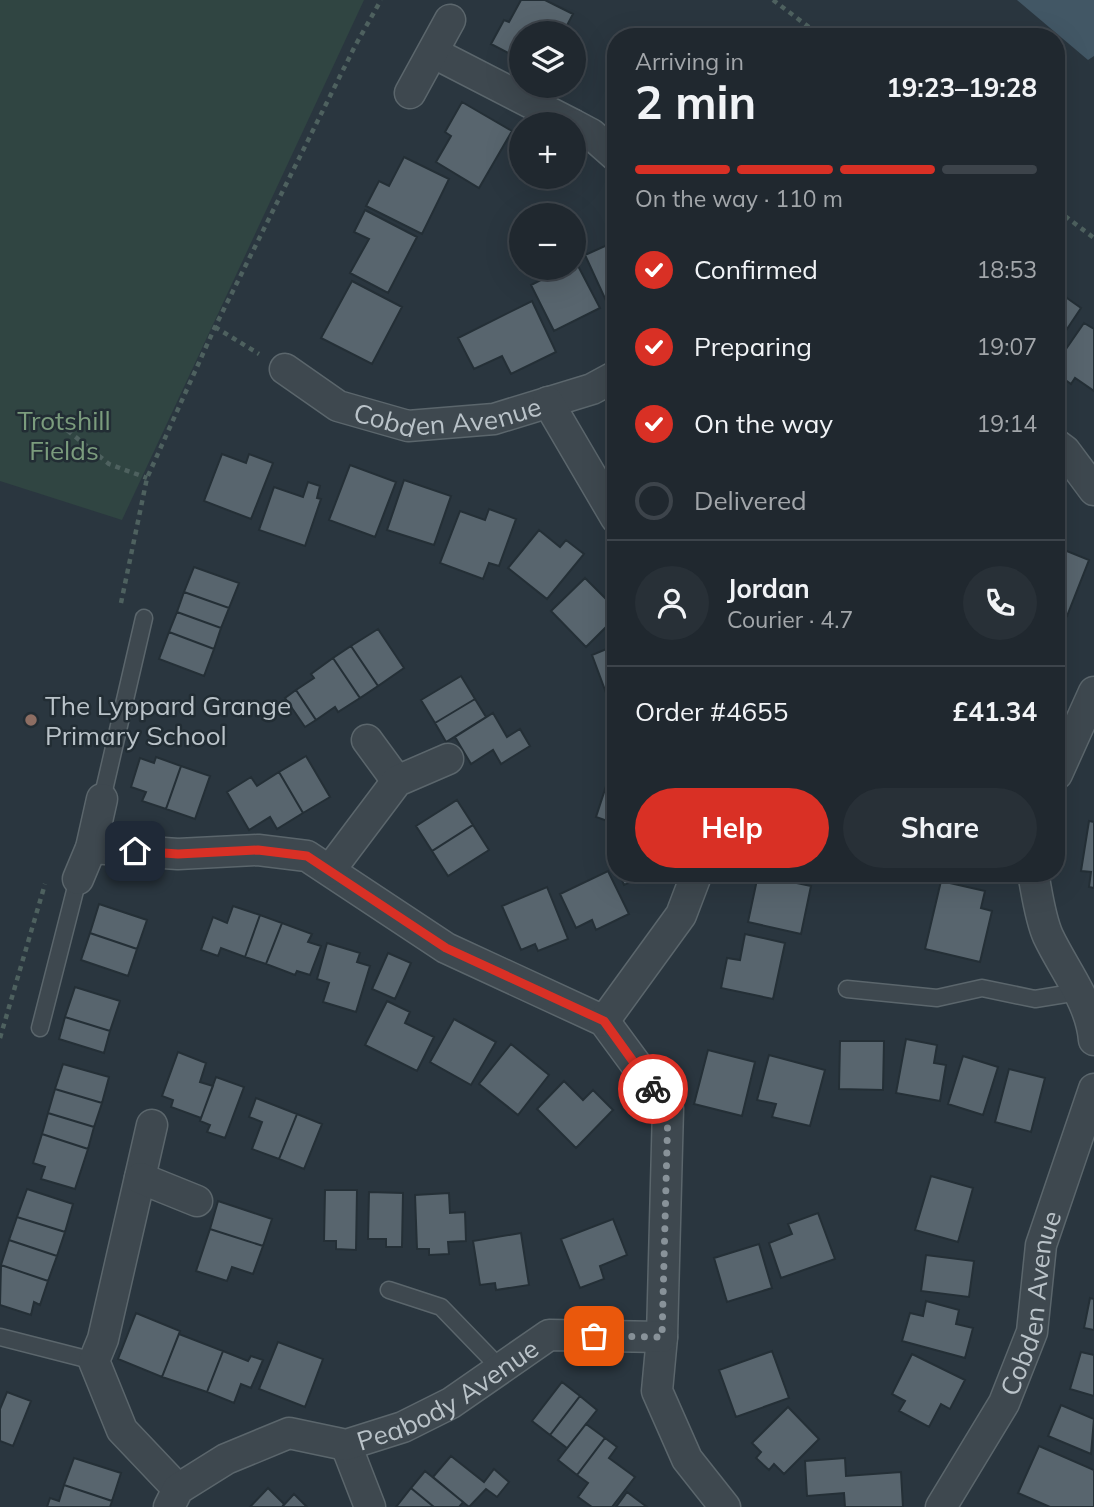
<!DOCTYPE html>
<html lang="en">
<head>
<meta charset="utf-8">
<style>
	body { margin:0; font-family:Mulish,sans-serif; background:#283037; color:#f1f3f6; height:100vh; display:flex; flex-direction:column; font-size:26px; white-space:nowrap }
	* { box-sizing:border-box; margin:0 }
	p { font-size:23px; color:#a2a6aa }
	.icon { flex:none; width:38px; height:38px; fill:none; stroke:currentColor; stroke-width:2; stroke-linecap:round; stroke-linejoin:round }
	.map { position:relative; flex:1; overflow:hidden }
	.panel { position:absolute; left:607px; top:28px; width:458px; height:854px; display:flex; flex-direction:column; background:#20282f; border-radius:28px; box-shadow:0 7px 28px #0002,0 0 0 2px #3d444b }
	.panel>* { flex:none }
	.buttons { position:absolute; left:509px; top:21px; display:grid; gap:14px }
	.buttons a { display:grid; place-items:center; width:77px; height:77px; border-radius:50%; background:#20282f; box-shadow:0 7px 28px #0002,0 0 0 2px #3d444b; font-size:35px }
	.pin { position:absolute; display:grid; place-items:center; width:60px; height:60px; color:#fff; margin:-30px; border-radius:14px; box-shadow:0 4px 10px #0006 }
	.courier { position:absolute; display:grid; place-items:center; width:70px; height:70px; margin:-35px; border:5px solid #d93025; border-radius:50%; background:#fff; color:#222; box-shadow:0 2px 9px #0007 }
	.head em { font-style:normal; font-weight:700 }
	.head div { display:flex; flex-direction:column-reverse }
	.head { display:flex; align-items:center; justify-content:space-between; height:119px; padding:0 28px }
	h1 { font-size:46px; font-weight:700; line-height:52px }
	.bar { display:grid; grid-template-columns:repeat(4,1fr); gap:10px 7px; align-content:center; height:84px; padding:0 28px }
	.bar i { height:9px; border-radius:5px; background:#3d444b }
	.bar .selected { background:#d93025 }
	.bar p { grid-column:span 4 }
	.line { display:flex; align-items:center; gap:18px; padding:0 28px; border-top:2px solid #3d444b }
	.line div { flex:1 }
	.round { display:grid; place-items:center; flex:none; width:74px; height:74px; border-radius:37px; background:#283037 }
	ol { padding:0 28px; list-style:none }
	li { display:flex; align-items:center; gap:21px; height:77px }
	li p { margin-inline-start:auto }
	li .icon { padding:7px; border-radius:50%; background:#d93025; color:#fff; stroke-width:4 }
	li:last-child { color:#a2a6aa }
	li i { width:38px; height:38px; border:4px solid #3d444b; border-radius:50% }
	.button { display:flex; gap:14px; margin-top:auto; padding:14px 28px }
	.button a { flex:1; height:80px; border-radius:42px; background:#d93025; color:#fff; font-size:28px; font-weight:700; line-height:80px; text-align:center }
	.button a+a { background:#283037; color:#f1f3f6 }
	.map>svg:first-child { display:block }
	.green { fill:#304542 }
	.water { fill:#425765 }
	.building { fill:#58656e; stroke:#242f36; stroke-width:2 }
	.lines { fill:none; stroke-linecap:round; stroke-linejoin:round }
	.lane-casing { stroke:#5b666c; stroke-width:19 }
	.street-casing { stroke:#5b666c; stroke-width:33 }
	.path { stroke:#4e615f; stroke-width:4.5; stroke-dasharray:5 5; stroke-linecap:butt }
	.lane { stroke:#3e484f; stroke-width:16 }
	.street { stroke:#3e484f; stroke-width:30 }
	.done { stroke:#889299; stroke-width:7; stroke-dasharray:0 12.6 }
	.route { stroke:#d93025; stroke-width:9 }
	.education-dot { fill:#8d6e63; stroke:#222d34; stroke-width:2.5 }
	.labels { text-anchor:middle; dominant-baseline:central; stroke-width:5; stroke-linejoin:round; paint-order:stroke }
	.street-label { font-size:26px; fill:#bac3c9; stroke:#222d34 }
	.park-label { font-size:26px; fill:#7b9c7d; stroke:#222d34 }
	.poi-label { font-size:26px; fill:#bac3c9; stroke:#222d34; text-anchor:start }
</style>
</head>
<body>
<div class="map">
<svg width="1094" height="1507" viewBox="0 0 1094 1507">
	<rect width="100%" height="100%" fill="#2a363f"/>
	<!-- green -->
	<path class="green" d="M0 0H364L122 520 0 481Z"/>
	<!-- water -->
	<path class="water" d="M1017 0H1094V56L1088 60Z"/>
	<!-- building -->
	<path class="building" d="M521 0H545L573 14 563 33H522V60L491 44 504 20 509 22Z
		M462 102 512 131 479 188 436 162 451 136 445 132Z
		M404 157 449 179 422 234 366 206 379 181 389 186Z
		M365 210 417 237 388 293 350 273 369 239 354 232Z
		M616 241V301L608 305 585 255Z
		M576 262 600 308 554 331 531 285 564 268H574Z
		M352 281 402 307 372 364 321 338Z
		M1057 291 1081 308 1057 344Z
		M532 301 556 352 511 374 502 356 474 369 458 338Z
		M1084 323 1094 329V391L1075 378 1071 384 1057 374V362Z
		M222 454 246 463 249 454 273 463 251 519 204 501Z
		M350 465 396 482 375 537 329 520Z
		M404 480 451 496 434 545 387 530Z
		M308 482 320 486 317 498 321 499 305 546 259 530 274 487 303 497Z
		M489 509 516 519 499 566 489 563 483 579 440 563 460 511 485 520Z
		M539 530 560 547 566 540 584 554 547 599 508 568Z
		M1057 547 1089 560 1067 616 1057 613Z
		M194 567 239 583 229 608 184 592Z
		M585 578 616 609V617L586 647 551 611Z
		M184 592 229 608 221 628 177 612Z
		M177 612 221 628 214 649 169 632Z
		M378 629 404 668 378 686 351 646Z
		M169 632 214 649 204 676 159 659Z
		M616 645V695L608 698 592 655Z
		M351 646 378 686 360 698 333 658Z
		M333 658 360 698 338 712 335 707 316 720 296 690 314 678 311 674Z
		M461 676 475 699 435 723 421 700Z
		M296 690 316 720 305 727 285 698Z
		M475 699 486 717 446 742 435 723Z
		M493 713 507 737 520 729 530 746 501 764 493 750 471 764 455 737Z
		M306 756 330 797 303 813 279 772Z
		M156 757 181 766 166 809 142 801 146 792 131 787 140 758 154 763Z
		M181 766 210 776 195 819 166 809Z
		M611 771 616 772V824L596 817Z
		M279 772 303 813 277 829 270 817 249 830 227 792 251 777 257 786Z
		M457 800 473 825 432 851 416 826Z
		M1089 821 1094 822V888L1089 887 1091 872 1081 871Z
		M473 825 489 850 448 876 432 851Z
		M608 871 629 914 596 930 592 920 576 928 560 894Z
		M619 873H651L624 885Z
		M758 875 811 886 801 934 748 922Z
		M941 881 985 891 981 908 992 911 980 962 925 949Z
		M547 887 568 939 538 951 535 944 521 950 502 906Z
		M99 904 147 920 137 949 90 933Z
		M233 906 260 915 245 957 221 948 218 956 201 950 213 917 227 923Z
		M260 915 282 923 266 964 245 957Z
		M282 923 312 934 308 942 321 946 310 975 297 971 295 975 266 964Z
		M90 933 137 949 128 976 81 960Z
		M745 934 785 943 773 999 721 988 727 958 740 960Z
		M327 943 360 953 357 962 370 966 356 1012 323 1002 329 983 317 979Z
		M388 953 411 963 395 999 372 989Z
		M75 987 120 1001 110 1031 65 1017Z
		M387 1001 410 1012 405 1023 434 1037 417 1071 365 1045Z
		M65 1017 110 1031 104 1053 59 1039Z
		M454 1019 496 1042 471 1085 430 1062Z
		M906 1039 937 1045 934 1063 946 1065 940 1101 896 1093Z
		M840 1041H884L883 1090 839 1089Z
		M511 1044 549 1075 518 1115 479 1084Z
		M708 1050 755 1062 742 1116 694 1104Z
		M178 1052 206 1063 200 1082 213 1086 201 1118 171 1107 173 1100 162 1096Z
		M769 1055 825 1070 810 1126 772 1117 776 1104 757 1100Z
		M963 1056 998 1067 983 1115 948 1104Z
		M63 1064 109 1077 102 1103 55 1089Z
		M1009 1069 1045 1078 1031 1132 995 1122Z
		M216 1077 244 1087 225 1138 207 1132 210 1125 200 1121Z
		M564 1081 583 1100 593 1090 613 1110 576 1148 537 1109Z
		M55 1089 102 1103 94 1127 48 1113Z
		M256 1098 297 1114 279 1159 252 1149 262 1122 249 1117Z
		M48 1113 94 1127 88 1149 42 1134Z
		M297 1114 322 1124 304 1169 279 1159Z
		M42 1134 88 1149 75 1189 41 1179 45 1167 33 1163Z
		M931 1176 973 1188 958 1242 915 1230Z
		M27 1189 73 1204 65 1232 17 1217Z
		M325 1190H357L356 1250 336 1249V1241H324Z
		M369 1192 403 1193 402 1247H386V1239H368Z
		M449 1193 450 1213 465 1212 466 1241 448 1242 449 1254 429 1255V1249H417L415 1195Z
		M218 1201 272 1219 263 1246 210 1229Z
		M818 1213 835 1259 781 1278 769 1243 792 1234 788 1224Z
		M17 1217 65 1232 57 1256 9 1240Z
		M613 1219 627 1255 600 1266 604 1279 580 1288 561 1239Z
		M210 1229 263 1246 253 1274 232 1267 227 1281 196 1271Z
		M521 1233 529 1285 496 1290 495 1283 480 1285 473 1241Z
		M9 1240 57 1256 48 1281 1 1265Z
		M759 1244 772 1288 727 1302 714 1258Z
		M926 1255 974 1261 969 1297 921 1291Z
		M1 1265 48 1281 40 1305 34 1302 31 1315 0 1305Z
		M1090 1298 1094 1299V1330L1084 1328Z
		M926 1301 959 1310 956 1324 973 1328 965 1358 902 1341 910 1313 923 1316Z
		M136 1313 180 1331 162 1377 118 1359Z
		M179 1334 223 1351 207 1392 162 1377Z
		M278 1342 323 1359 305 1407 259 1389Z
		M223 1351 248 1361 251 1356 263 1360 251 1388 241 1384 234 1403 207 1392Z
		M772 1351 789 1398 736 1417 719 1370Z
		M1081 1352 1094 1355V1396L1070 1389Z
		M912 1354 965 1380 950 1409 941 1404 929 1427 899 1411 905 1401 892 1394Z
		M562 1382 580 1396 550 1435 532 1421Z
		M7 1392 31 1401 13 1446 0 1441V1409Z
		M580 1396 597 1410 567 1448 550 1435Z
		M1061 1405 1094 1419 1091 1454 1048 1436Z
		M788 1407 819 1439 784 1474 774 1464 769 1470 756 1458 761 1452 752 1443Z
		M586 1424 605 1438 577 1475 558 1460Z
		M605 1438 617 1447 609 1458 635 1477 612 1507H592L578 1497 588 1483 577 1475Z
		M1039 1446 1094 1470V1507H1050L1018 1493Z
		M451 1456 484 1482 494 1469 509 1482 497 1497 486 1489 469 1507 433 1477Z
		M74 1458 121 1473 112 1501 64 1485Z
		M845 1458 846 1476 901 1472 903 1507H845L844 1493 807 1496 805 1461Z
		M425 1471 463 1502 459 1507H434L411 1488Z
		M64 1485 112 1501 110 1507H47L50 1498 59 1501Z
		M268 1488 284 1504 282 1507H250Z
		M411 1488 434 1507H396Z
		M627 1492 647 1507H616Z
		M294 1494 307 1507H282Z"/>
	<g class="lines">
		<!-- lane casing -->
		<g class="lane-casing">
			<path id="lane" d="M102 799 144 618
				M847 989 937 998 982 988 1035 999 1078 992
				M40 1028 78 879
				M389 1290 441 1307 500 1368
				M0 1337 94 1361"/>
		</g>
		<!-- street casing -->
		<g class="street-casing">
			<g id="street">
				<path d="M434 53 572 124"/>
				<path d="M410 93 450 20"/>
				<path d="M574 125 591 134 616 156"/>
				<path id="s1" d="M285 369 338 406 408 426 494 419 592 389 616 376"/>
				<path d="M548 402 616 518"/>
				<path d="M1057 445 1065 451 1094 490"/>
				<path d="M367 740 397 781"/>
				<path d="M1057 774 1094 692"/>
				<path d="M91 848 178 854 258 850 307 856 446 948 604 1021 668 1108 662 1337 657 1391 687 1459 725 1507"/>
				<path d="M330 870 397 781 448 759"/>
				<path d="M1033 873C1037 893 1040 918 1048 936 1064 970 1091 1002 1094 1040"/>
				<path d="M78 879 91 848 102 799"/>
				<path d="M604 1021 681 915 697 873"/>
				<path d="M152 1125 103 1339 94 1361 122 1430 178 1489"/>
				<path d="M140 1178 197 1201"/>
				<path d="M346 1445 370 1507"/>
				<path id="s2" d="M169 1507 178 1489 226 1459 289 1433 346 1445 403 1427 451 1403 549 1335 662 1337"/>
				<path id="s3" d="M941 1507 1004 1403 1032 1332 1041 1245 1094 1089"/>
			</g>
		</g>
		<!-- path -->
		<path class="path" d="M773 0 822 37
			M1057 210 1094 238
			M215 327 259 354
			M52 418 109 464 147 478
			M121 603 147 478 215 327 355 46 381 0
			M0 1038 45 884"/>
		<!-- lane -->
		<use href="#lane" class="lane"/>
		<!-- street -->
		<use href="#street" class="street"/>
	</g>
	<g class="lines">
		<!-- done -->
		<path class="done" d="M594 1336 662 1337 668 1108 653 1089"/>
		<!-- route -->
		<path class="route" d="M135 851 178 854 258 850 307 856 446 948 604 1021 653 1089"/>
	</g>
	<!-- markers -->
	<circle class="education-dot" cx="31" cy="720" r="7"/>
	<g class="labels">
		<!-- street labels -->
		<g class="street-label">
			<text stroke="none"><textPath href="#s1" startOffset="177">Cobden Avenue</textPath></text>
			<text stroke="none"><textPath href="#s3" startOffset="226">Cobden Avenue</textPath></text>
			<text stroke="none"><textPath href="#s2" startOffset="317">Peabody Avenue</textPath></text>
		</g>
		<!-- park labels -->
		<g class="park-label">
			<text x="64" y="420">Trotshill<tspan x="64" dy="30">Fields</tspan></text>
		</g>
		<!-- poi labels -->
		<g class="poi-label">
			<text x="45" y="705">The Lyppard Grange<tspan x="45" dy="30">Primary School</tspan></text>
		</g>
	</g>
</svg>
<div class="buttons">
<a><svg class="icon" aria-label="layers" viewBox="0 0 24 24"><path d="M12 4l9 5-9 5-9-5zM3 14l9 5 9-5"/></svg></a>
<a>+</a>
<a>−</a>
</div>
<div class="pin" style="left:594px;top:1336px;background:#ea580c"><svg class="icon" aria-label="bag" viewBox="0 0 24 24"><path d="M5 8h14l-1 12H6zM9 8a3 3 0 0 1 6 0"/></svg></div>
<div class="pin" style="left:135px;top:851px;background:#1f2937"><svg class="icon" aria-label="home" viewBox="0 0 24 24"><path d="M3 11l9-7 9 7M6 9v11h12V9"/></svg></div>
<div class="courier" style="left:653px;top:1089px"><svg class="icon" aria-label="bike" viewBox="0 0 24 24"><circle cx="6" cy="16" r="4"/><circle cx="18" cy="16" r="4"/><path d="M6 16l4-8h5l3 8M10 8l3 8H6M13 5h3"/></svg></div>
<section class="panel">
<div class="head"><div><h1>2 min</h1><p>Arriving in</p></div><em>19:23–19:28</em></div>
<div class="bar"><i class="selected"></i><i class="selected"></i><i class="selected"></i><i></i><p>On the way · 110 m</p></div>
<ol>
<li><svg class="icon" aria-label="check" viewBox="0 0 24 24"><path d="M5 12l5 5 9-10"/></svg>Confirmed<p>18:53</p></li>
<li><svg class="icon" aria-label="check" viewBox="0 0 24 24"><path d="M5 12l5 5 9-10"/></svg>Preparing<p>19:07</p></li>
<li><svg class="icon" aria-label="check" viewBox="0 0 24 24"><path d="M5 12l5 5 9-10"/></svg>On the way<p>19:14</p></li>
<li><i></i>Delivered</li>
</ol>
<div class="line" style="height:126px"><a class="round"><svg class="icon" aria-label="person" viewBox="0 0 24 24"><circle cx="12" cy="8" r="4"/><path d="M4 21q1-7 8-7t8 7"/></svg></a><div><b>Jordan</b><p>Courier · 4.7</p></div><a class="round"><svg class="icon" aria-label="phone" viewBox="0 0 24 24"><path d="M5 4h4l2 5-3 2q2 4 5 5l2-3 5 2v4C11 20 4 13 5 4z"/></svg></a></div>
<div class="line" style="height:91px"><div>Order #4655</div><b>£41.34</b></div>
<div class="button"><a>Help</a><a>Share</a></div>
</section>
</div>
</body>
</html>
